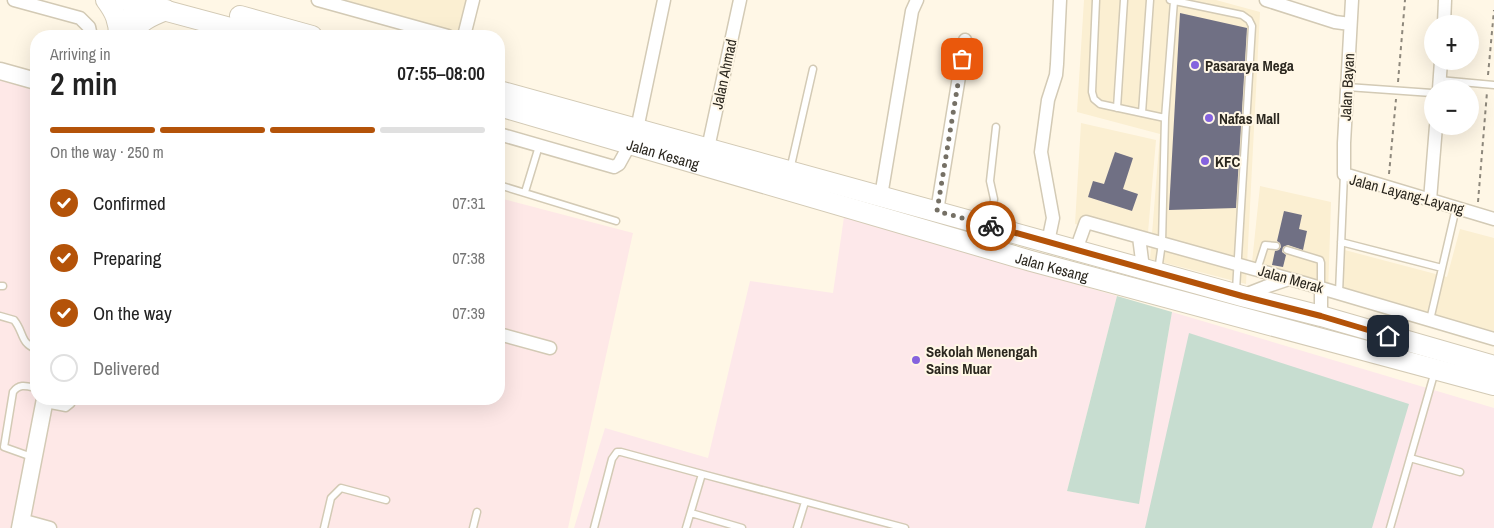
<!DOCTYPE html>
<html lang="en">
<head>
<meta charset="utf-8">
<style>
	body { margin:0; font-family:"Archivo Narrow",sans-serif; background:#f2f2f2; color:#222; height:100vh; display:flex; flex-direction:column; font-size:19px; white-space:nowrap }
	* { box-sizing:border-box; margin:0 }
	p { font-size:16px; color:#767676 }
	.icon { flex:none; width:28px; height:28px; fill:none; stroke:currentColor; stroke-width:2; stroke-linecap:round; stroke-linejoin:round }
	.map { position:relative; flex:1; overflow:hidden }
	.details { position:absolute; left:30px; top:30px; width:475px; height:375px; display:flex; flex-direction:column; background:#fff; border-radius:20px; box-shadow:0 5px 20px #0002 }
	.details>* { flex:none }
	.controls { position:absolute; left:1424px; top:15px; display:grid; gap:10px }
	.controls a { display:grid; place-items:center; width:55px; height:55px; border-radius:50%; background:#fff; box-shadow:0 5px 20px #0002; font-size:25px }
	.pin { position:absolute; display:grid; place-items:center; width:42px; height:42px; color:#fff; margin:-21px; border-radius:10px; box-shadow:0 2px 8px #0006 }
	.courier { position:absolute; display:grid; place-items:center; width:50px; height:50px; margin:-25px; border:4px solid #b45309; border-radius:50%; background:#fff; color:#222; box-shadow:0 1px 6px #0007 }
	.headline em { font-style:normal; font-weight:600 }
	.headline div { display:flex; flex-direction:column-reverse }
	.headline { display:flex; align-items:center; justify-content:space-between; height:85px; padding:0 20px }
	h1 { font-size:32px; font-weight:600; line-height:38px }
	.bar { display:grid; grid-template-columns:repeat(4,1fr); gap:8px 5px; align-content:center; height:60px; padding:0 20px }
	.bar i { height:6px; border-radius:4px; background:#e0e0e0 }
	.bar .selected { background:#b45309 }
	.bar p { grid-column:span 4 }
	ol { padding:0 20px; list-style:none }
	li { display:flex; align-items:center; gap:15px; height:55px }
	li p { margin-inline-start:auto }
	li .icon { padding:5px; border-radius:50%; background:#b45309; color:#fff; stroke-width:4 }
	li:last-child { color:#767676 }
	li i { width:28px; height:28px; border:2px solid #e0e0e0; border-radius:50% }
	.map>svg:first-child { display:block }
	.built { fill:#fbefd2 }
	.industrial { fill:#fee8e7 }
	.education { fill:#fde8ea }
	.green { fill:#c7ddd0 }
	.building { fill:#707084 }
	.lines { fill:none; stroke-linecap:round; stroke-linejoin:round }
	.service-casing { stroke:#d3cab5; stroke-width:9 }
	.minor-casing { stroke:#d3cab5; stroke-width:15 }
	.tertiary-casing { stroke:#d3cab5; stroke-width:19 }
	.primary-casing { stroke:#d3cab5; stroke-width:22 }
	.path { stroke:#8e887c; stroke-width:2; stroke-dasharray:4 4; stroke-linecap:butt }
	.service { stroke:#fff; stroke-width:6 }
	.minor { stroke:#fff; stroke-width:12 }
	.tertiary { stroke:#fff; stroke-width:16 }
	.primary { stroke:#fff; stroke-width:20 }
	.done { stroke:#757065; stroke-width:5; stroke-dasharray:0 9 }
	.route { stroke:#b45309; stroke-width:6 }
	.poi-dot { fill:#8563de; stroke:#fff7e6; stroke-width:2 }
	.labels { text-anchor:middle; dominant-baseline:central; stroke-width:4; stroke-linejoin:round; paint-order:stroke }
	.poi-label { font-size:15px; font-weight:bold; fill:#2b271f; stroke:#fff7e6; text-anchor:start }
	.street-label { font-size:15px; fill:#2b271f; stroke:#fff7e6 }
</style>
</head>
<body>
<div class="map">
<svg width="1494" height="528" viewBox="0 0 1494 528">
	<rect width="100%" height="100%" fill="#fff7e6"/>
	<!-- built -->
	<path class="built" d="M311 0H469L460 36H434L310 2Z
		M1084 0H1216L1260 12 1246 284 1150 259 1160 134 1077 112Z
		M1081 123 1156 140 1147 244 1075 224Z
		M1260 186 1331 202 1328 294 1251 272Z
		M1460 229 1494 238V345L1335 299 1337 248 1447 277Z"/>
	<!-- industrial -->
	<path class="industrial" d="M0 80 36 89V399H499V198L633 233 568 528H0Z"/>
	<!-- education -->
	<path class="education" d="M844 217 1117 296 1067 491 1139 503 1172 312 1494 408V528H574L605 428 708 458 750 281 833 293Z"/>
	<!-- green -->
	<path class="green" d="M1117 296 1172 312 1139 504 1067 491Z
		M1189 333 1409 404 1372 528H1145Z"/>
	<!-- building -->
	<path class="building" d="M1180 13 1247 28 1236 208 1169 210Z
		M1115 152 1133 158 1123 189 1138 194 1132 211 1088 197 1093 181 1104 184Z
		M1284 211 1302 215 1299 229 1307 231 1303 250 1288 245 1283 247 1282 252 1286 255 1283 267 1272 265 1275 251 1279 250 1281 247 1280 243 1277 241Z"/>
	<g class="lines">
		<!-- service casing -->
		<g class="service-casing">
			<path id="service" d="M1096 0 1092 92 1094 99 1100 104 1165 118
				M1170 0 1242 15 1249 20 1252 26 1236 290
				M1439 80 1494 85
				M1347 87 1432 93
				M1117 108 1124 0
				M1142 113 1150 0
				M790 170 813 69
				M499 185 616 221
				M525 192 539 146
				M991 225 994 199 990 181 996 127
				M1341 242 1442 268
				M1287 250 1320 260 1321 263V288
				M1257 270 1265 245 1276 246
				M1158 271 1162 243 1165 118 1174 1
				M0 286H3
				M1339 293 1344 174
				M0 316 14 320C24 332 20 343 36 349
				M1430 320 1456 208
				M45 404 66 408 71 404 74 399
				M32 457 4 447 13 392C19 383 27 386 36 388
				M1410 458 1460 472
				M691 513 742 528
				M324 528 331 498 341 488 386 500
				M473 528 477 512
				M594 528 612 459 617 452H621L702 474
				M686 528 702 474 905 528
				M797 528 805 502
				M1390 528 1435 371"/>
		</g>
		<!-- minor casing -->
		<g class="minor-casing">
			<path id="minor" d="M14 0 80 18 89 27 91 36
				M318 0 448 36
				M1266 0 1335 22 1350 24
				M1352 0 1344 143V174L1494 219
				M1444 24 1445 0
				M464 36 473 0
				M1439 89 1441 61
				M637 129 664 0
				M499 134 614 167 619 164 630 144
				M708 148 740 0
				M881 196 912 11 917 0
				M1430 200 1436 126
				M937 211 965 40
				M1139 237 1143 268
				M1048 242 1053 218 1041 152 1048 100 1056 75 1057 64 1060 0
				M1076 250 1086 222 1304 283 1494 339
				M1242 296 1265 287 1289 279
				M1321 316V288
				M499 334 550 348
				M21 520 50 528"/>
		</g>
		<!-- tertiary casing -->
		<g class="tertiary-casing">
			<path id="tertiary" d="M125 36 134 0
				M0 71 36 81
				M20 528 45 399"/>
		</g>
		<!-- primary casing -->
		<g class="primary-casing">
			<g id="primary">
				<path d="M106 0C115 12 119 21 119 36"/>
				<path d="M126 0 260 36"/>
				<path d="M240 16 312 36"/>
				<path d="M131 36C138 21 151 16 166 10"/>
				<path d="M499 91 1242 296 1321 316 1494 366"/>
				<path id="s1" d="M499 106 1031 261 1494 385"/>
			</g>
		</g>
		<!-- path -->
		<path class="path" d="M1488 75 1494 10
			M1398 82 1405 0
			M1389 174 1396 99
			M1478 202 1487 92"/>
		<!-- service -->
		<use href="#service" class="service"/>
		<!-- minor -->
		<use href="#minor" class="minor"/>
		<!-- tertiary -->
		<use href="#tertiary" class="tertiary"/>
		<!-- primary -->
		<use href="#primary" class="primary"/>
	</g>
	<g class="lines">
		<!-- done -->
		<path class="done" d="M962 59 937 211 991 226"/>
		<!-- route -->
		<path class="route" d="M991 226 1242 296 1321 316 1388 336"/>
	</g>
	<!-- markers -->
	<g class="poi-dot">
		<circle cx="1195" cy="65" r="5"/>
		<circle cx="1209" cy="118" r="5"/>
		<circle cx="1205" cy="161" r="5"/>
		<circle cx="916" cy="360" r="5"/>
	</g>
	<g class="labels">
		<!-- poi labels -->
		<g class="poi-label">
			<text x="1205" y="65">Pasaraya Mega</text>
			<text x="1219" y="118">Nafas Mall</text>
			<text x="1215" y="161">KFC</text>
			<text x="926" y="351">Sekolah Menengah<tspan x="926" dy="17">Sains Muar</tspan></text>
		</g>
		<!-- street labels -->
		<g class="street-label">
			<text transform="translate(724 74) rotate(-78)">Jalan Ahmad</text>
			<text transform="translate(1347 87) rotate(-87)">Jalan Bayan</text>
			<text stroke="none"><textPath href="#s1" startOffset="171">Jalan Kesang</textPath></text>
			<text transform="translate(1407 194) rotate(15)">Jalan Layang-Layang</text>
			<text stroke="none"><textPath href="#s1" startOffset="576">Jalan Kesang</textPath></text>
			<text transform="translate(1291 279) rotate(16)">Jalan Merak</text>
		</g>
	</g>
</svg>
<div class="controls">
<a>+</a>
<a>−</a>
</div>
<div class="pin" style="left:962px;top:59px;background:#ea580c"><svg class="icon" aria-label="bag" viewBox="0 0 24 24"><path d="M5 8h14l-1 12H6zM9 8a3 3 0 0 1 6 0"/></svg></div>
<div class="pin" style="left:1388px;top:336px;background:#1f2937"><svg class="icon" aria-label="home" viewBox="0 0 24 24"><path d="M3 11l9-7 9 7M6 9v11h12V9"/></svg></div>
<div class="courier" style="left:991px;top:226px"><svg class="icon" aria-label="bike" viewBox="0 0 24 24"><circle cx="6" cy="16" r="4"/><circle cx="18" cy="16" r="4"/><path d="M6 16l4-8h5l3 8M10 8l3 8H6M13 5h3"/></svg></div>
<section class="details">
<div class="headline"><div><h1>2 min</h1><p>Arriving in</p></div><em>07:55–08:00</em></div>
<div class="bar"><i class="selected"></i><i class="selected"></i><i class="selected"></i><i></i><p>On the way · 250 m</p></div>
<ol>
<li><svg class="icon" aria-label="check" viewBox="0 0 24 24"><path d="M5 12l5 5 9-10"/></svg>Confirmed<p>07:31</p></li>
<li><svg class="icon" aria-label="check" viewBox="0 0 24 24"><path d="M5 12l5 5 9-10"/></svg>Preparing<p>07:38</p></li>
<li><svg class="icon" aria-label="check" viewBox="0 0 24 24"><path d="M5 12l5 5 9-10"/></svg>On the way<p>07:39</p></li>
<li><i></i>Delivered</li>
</ol>
</section>
</div>
</body>
</html>
